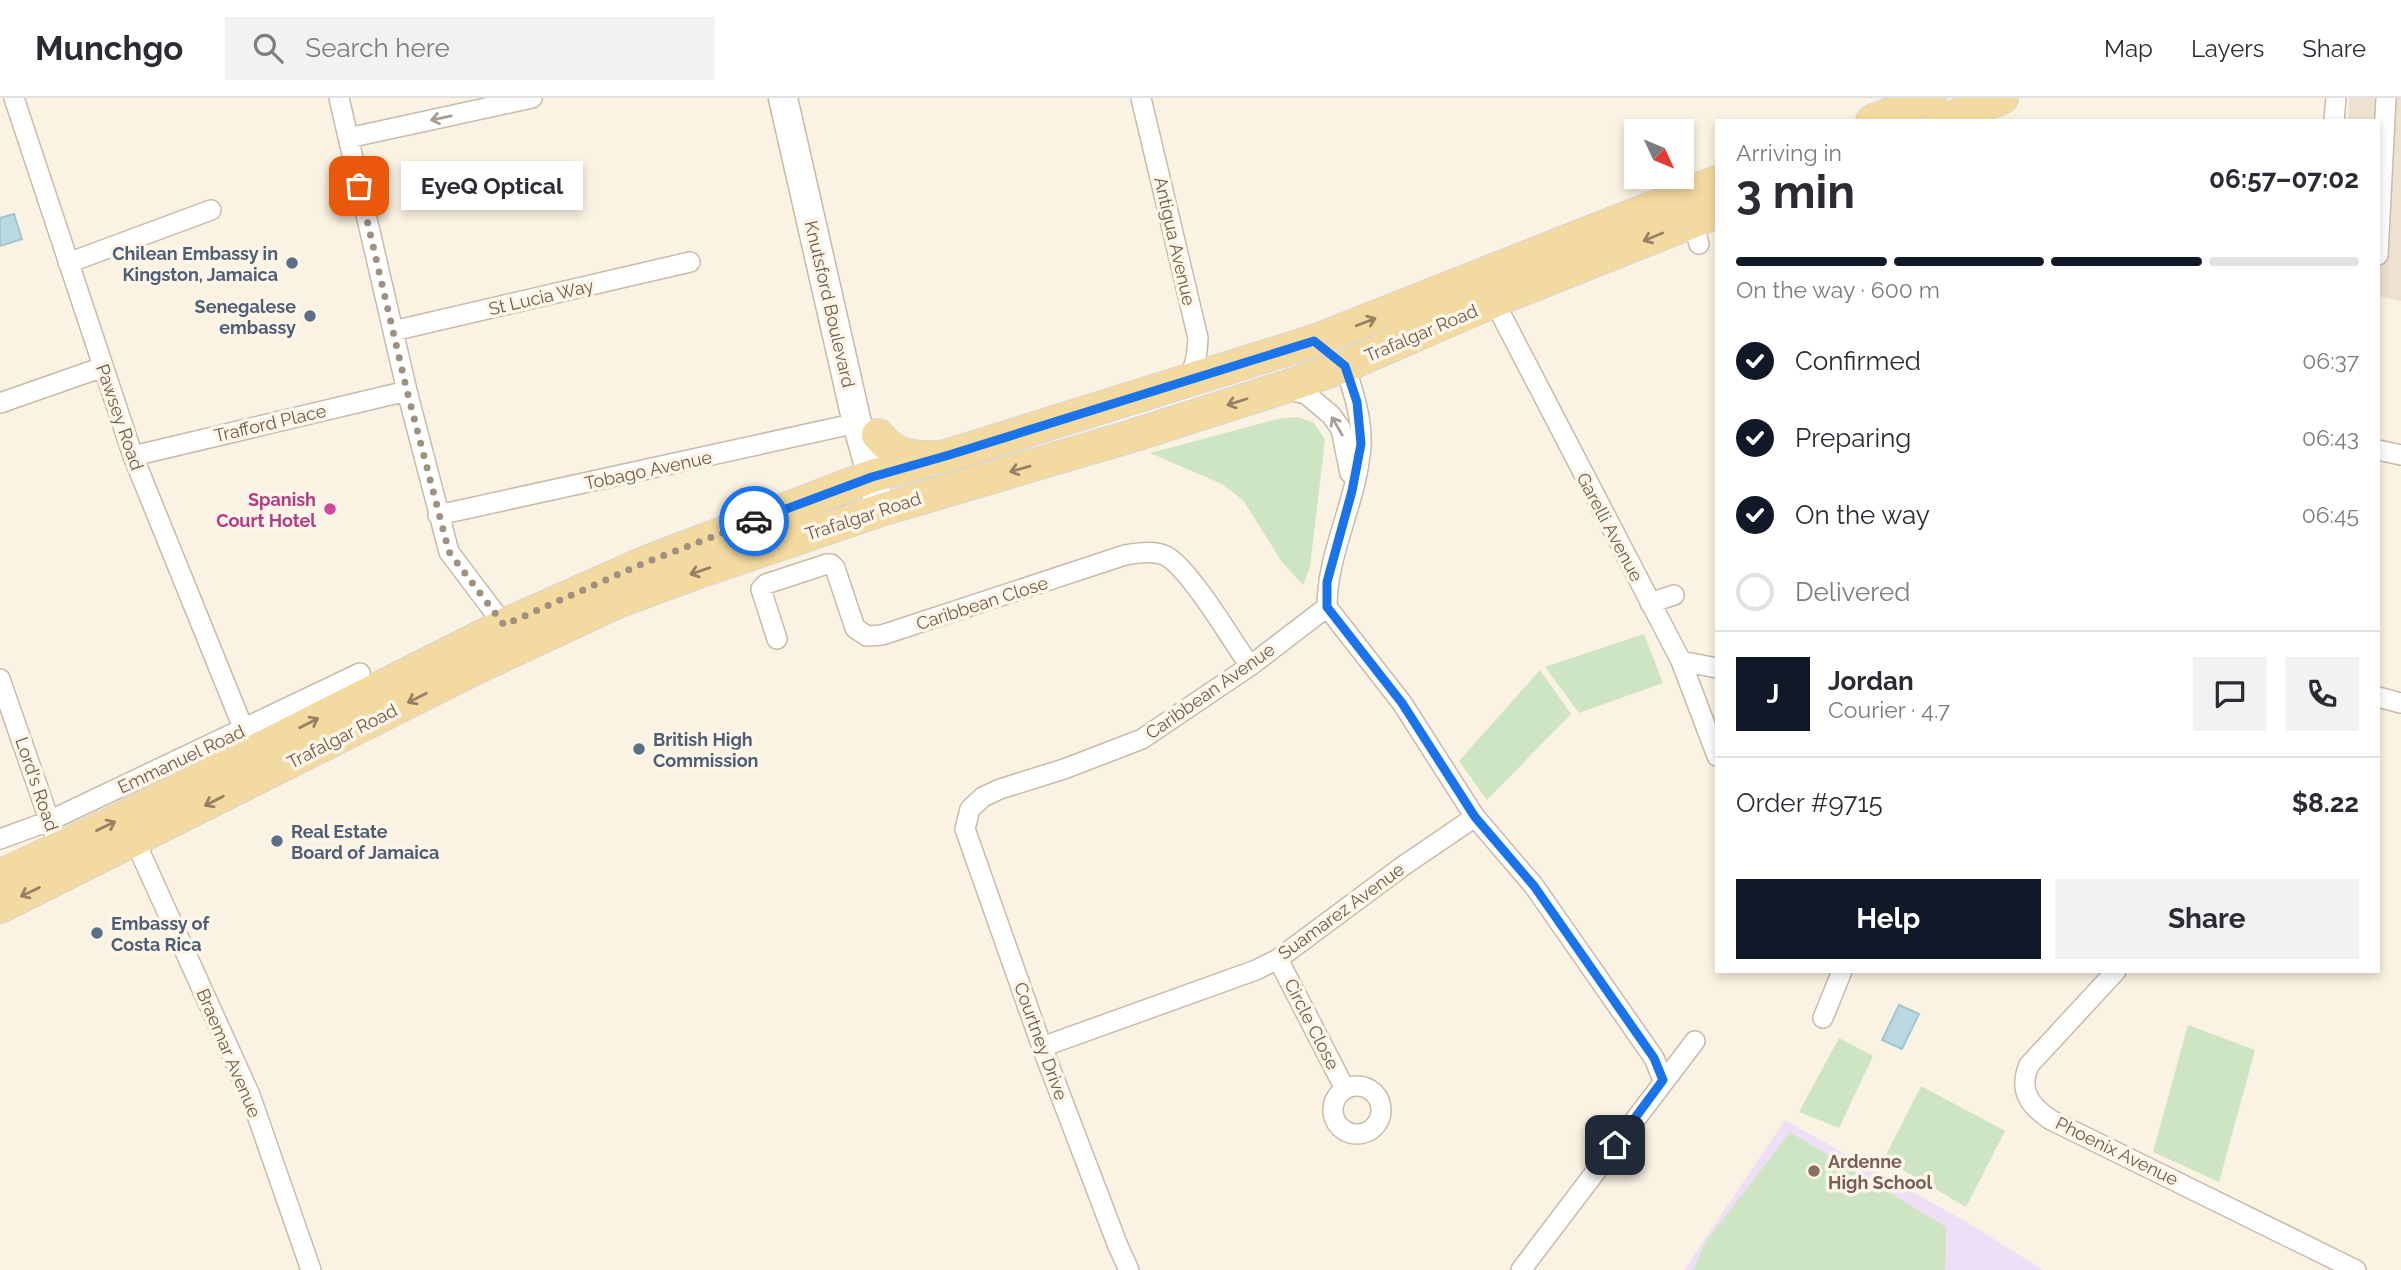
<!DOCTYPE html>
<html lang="en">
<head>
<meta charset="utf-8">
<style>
	body { margin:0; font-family:Raleway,sans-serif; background:#f2f2f3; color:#2b2b33; height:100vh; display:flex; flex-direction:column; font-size:26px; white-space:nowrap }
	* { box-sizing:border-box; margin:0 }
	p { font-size:23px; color:#7c7c81 }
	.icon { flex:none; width:38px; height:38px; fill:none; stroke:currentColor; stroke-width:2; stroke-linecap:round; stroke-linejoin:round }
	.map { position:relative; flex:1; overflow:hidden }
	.drawer { position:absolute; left:1715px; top:21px; width:665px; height:854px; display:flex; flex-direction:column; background:#fff; border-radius:0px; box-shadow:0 4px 10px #0003 }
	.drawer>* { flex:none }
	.needle { width:46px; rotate:134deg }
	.fabs { position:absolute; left:1624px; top:21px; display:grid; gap:14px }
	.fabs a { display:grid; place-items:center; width:70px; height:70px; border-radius:0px; background:#fff; box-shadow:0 4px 10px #0003; font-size:35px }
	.pin { position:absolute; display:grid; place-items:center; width:60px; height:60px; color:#fff; margin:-30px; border-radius:14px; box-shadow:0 4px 10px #0006 }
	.courier { position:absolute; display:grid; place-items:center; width:70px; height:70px; margin:-35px; border:5px solid #1a73e8; border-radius:50%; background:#fff; color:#222; box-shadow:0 2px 9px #0007 }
	.bubble { position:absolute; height:49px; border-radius:0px; background:#fff; box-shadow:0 4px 10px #0003; font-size:23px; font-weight:700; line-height:49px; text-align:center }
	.summary em { font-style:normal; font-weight:700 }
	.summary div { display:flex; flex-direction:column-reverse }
	.summary { display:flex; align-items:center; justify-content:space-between; height:119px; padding:0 21px }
	h1 { font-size:46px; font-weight:700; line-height:52px }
	.bar { display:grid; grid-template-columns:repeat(4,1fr); gap:10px 7px; align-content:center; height:84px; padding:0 21px }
	.bar i { height:9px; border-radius:5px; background:#e1e1e2 }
	.bar .current { background:#111827 }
	.bar p { grid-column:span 4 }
	.line { display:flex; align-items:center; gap:18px; padding:0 21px; border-top:2px solid #e1e1e2 }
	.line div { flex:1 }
	.round { display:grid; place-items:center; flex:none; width:74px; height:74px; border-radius:0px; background:#f2f2f3 }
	ol { padding:0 21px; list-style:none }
	li { display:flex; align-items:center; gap:21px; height:77px }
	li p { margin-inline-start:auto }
	li .icon { padding:7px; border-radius:50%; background:#111827; color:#fff; stroke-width:4 }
	li:last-child { color:#7c7c81 }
	li i { width:38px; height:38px; border:4px solid #e1e1e2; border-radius:50% }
	.action { display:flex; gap:14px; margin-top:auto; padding:14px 21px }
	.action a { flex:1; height:80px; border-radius:0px; background:#111827; color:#fff; font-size:28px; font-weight:700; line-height:80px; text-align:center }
	.action a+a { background:#f2f2f3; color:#2b2b33 }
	header { display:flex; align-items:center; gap:42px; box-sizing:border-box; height:98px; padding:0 35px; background:#fff; border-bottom:2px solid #e1e1e2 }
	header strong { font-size:33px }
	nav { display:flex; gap:38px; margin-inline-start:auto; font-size:24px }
	.search { width:490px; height:63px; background:#f2f2f3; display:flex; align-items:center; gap:18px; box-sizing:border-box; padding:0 24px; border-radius:0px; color:#7c7c81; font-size:26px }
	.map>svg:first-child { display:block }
	.residential { fill:#ede2d0 }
	.education { fill:#efdff6 }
	.green { fill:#cee5c3 }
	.water { fill:#b9d8e1; stroke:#a0c6d2; stroke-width:2 }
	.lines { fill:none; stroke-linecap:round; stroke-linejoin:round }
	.minor-casing { stroke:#c9baaa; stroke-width:22 }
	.secondary-casing { stroke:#c9b9a6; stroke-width:31 }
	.primary-casing { stroke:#dad4d0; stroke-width:34 }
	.minor { stroke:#fff; stroke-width:19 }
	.secondary { stroke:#fff; stroke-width:28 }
	.primary { stroke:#f3daa0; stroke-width:32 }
	.oneway { stroke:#a99d93 }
	.oneway2 { stroke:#978164 }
	.done { stroke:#a09080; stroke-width:7; stroke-dasharray:0 12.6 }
	.route { stroke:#1a73e8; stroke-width:9 }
	.service-dot { fill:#5c6f8a; stroke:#fdf6e8; stroke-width:2.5 }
	.hotel-dot { fill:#d1479c; stroke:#fdf6e8; stroke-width:2.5 }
	.education-dot { fill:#8d6e63; stroke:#fdf6e8; stroke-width:2.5 }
	.labels { text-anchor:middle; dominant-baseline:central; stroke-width:7; stroke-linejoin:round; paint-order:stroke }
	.street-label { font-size:18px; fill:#6f5b4b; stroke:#fdf6e8 }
	.service-label { font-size:18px; font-weight:bold; fill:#4e5e75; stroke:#fdf6e8; text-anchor:start }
	.hotel-label { font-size:18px; font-weight:bold; fill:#b23c85; stroke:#fdf6e8; text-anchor:end }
	.education-label { font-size:18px; font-weight:bold; fill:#785e54; stroke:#fdf6e8; text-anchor:start }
</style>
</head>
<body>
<header>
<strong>Munchgo</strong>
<div class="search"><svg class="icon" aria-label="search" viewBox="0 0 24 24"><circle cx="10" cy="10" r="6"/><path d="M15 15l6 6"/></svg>Search here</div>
<nav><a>Map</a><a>Layers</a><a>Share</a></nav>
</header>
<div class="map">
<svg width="2401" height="1172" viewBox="0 0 2401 1172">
	<rect width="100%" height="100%" fill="#faf2e2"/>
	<!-- residential -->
	<path class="residential" d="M2349 0H2401V203L2378 198V23H2348Z"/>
	<!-- education -->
	<path class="education" d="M1785 1022 1968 1125 2043 1172H1684Z"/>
	<!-- green -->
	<path class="green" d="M1297 319 1314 325 1325 342 1310 469 1303 487 1282 464 1243 402 1222 386 1150 355 1278 321Z
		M1644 536 1663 585 1579 615 1545 569Z
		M1540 572 1571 616 1487 702 1459 663Z
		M2188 927 2255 952 2219 1084 2153 1054Z
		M1839 940 1873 958 1839 1030 1799 1014Z
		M1921 988 2005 1033 1966 1109 1884 1061Z
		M1790 1034 1946 1129 1945 1172H1693L1705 1145Z"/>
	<!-- water -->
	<path class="water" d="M14 116 22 141 0 148V120Z
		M1899 907 1919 916 1902 951 1882 942Z"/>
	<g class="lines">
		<!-- minor casing -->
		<g class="minor-casing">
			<path id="minor" d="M14 0 133 358 244 632
				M339 0 407 293 449 454 504 527
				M1141 0 1198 240C1197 257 1196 270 1185 284
				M2334 23 2336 0
				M348 40 532 0
				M1693 123 1699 146
				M2378 157 2386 0
				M68 165 211 112
				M1494 203 1681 563 1717 658
				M393 233 690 164
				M1284 291 1306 296 1331 317 1341 331 1350 375
				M0 305 103 269
				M2378 352 2401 357
				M133 358 407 293
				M438 417 857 325
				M1650 505 1674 497
				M1327 509 1402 605 1475 719 1534 788 1654 960 1663 982
				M1327 509C1327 453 1358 402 1361 346 1362 319 1353 293 1345 268
				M777 541 761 491 766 486 827 466H831L835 470 855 530 867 538 882 537 1125 457C1138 455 1156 452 1168 459 1193 476 1231 541 1250 568
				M1681 563 1717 570
				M0 581 53 733
				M2378 599 2401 605
				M0 741 49 723 360 575
				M135 743 250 997 311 1172
				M1278 861 1345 991
				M2116 873 2029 967C2018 993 2030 1008 2051 1022L2356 1172
				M1823 920 1842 873
				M1042 949 1256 872 1278 861 1403 768 1475 719
				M1333 1012a24 24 0 1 1 48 0a24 24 0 1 1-48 0Z
				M1129 1172 1118 1148 1042 949 965 731 970 711 983 699 1000 691 1064 671 1142 641 1250 568 1327 509
				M1521 1172 1695 943"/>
		</g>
		<!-- secondary casing -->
		<g class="secondary-casing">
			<path id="secondary" d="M783 0 857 325 881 412"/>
		</g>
		<!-- primary casing -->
		<g class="primary-casing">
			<path id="primary" d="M1872 23 1930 0
				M1943 23 2002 0
				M878 337C892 355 908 360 931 359
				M0 778 122 720 504 527 644 465 872 378 949 357 1314 243 1717 84
				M0 809 478 569 617 504 693 476 881 412 1135 337 1282 290 1345 268 1494 203 1717 114"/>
		</g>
		<!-- minor -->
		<use href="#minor" class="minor"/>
		<!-- secondary -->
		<use href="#secondary" class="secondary"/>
		<!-- primary -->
		<use href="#primary" class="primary"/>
	</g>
	<!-- one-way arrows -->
	<defs><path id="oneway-shaft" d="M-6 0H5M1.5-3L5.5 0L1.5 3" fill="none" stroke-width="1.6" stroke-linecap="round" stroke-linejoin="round" transform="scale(1.75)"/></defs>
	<g class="oneway">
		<use href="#oneway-shaft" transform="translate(441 20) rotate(168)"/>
		<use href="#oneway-shaft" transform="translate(1337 328) rotate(-120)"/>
	</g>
	<g class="oneway2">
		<use href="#oneway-shaft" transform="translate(1653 139) rotate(158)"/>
		<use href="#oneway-shaft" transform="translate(1366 224) rotate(-21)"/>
		<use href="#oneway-shaft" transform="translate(1237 304) rotate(162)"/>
		<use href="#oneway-shaft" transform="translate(1020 371) rotate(164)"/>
		<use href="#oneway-shaft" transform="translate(700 473) rotate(161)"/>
		<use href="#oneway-shaft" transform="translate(417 600) rotate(153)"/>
		<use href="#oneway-shaft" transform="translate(309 625) rotate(-27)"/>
		<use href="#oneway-shaft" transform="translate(214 703) rotate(153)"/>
		<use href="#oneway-shaft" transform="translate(106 728) rotate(-26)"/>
		<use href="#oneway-shaft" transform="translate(30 794) rotate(154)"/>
	</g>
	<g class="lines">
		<!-- done -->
		<path class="done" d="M359 88 407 293 449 454 504 527 644 465 754 423"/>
		<!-- route -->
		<path class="route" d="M754 423 872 379 949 357 1314 243 1345 268 1357 304 1361 346 1352 393 1327 484V509L1402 605 1475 719 1534 788 1654 960 1663 982 1615 1047"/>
	</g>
	<!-- markers -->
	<g class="service-dot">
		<circle cx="292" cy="165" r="7"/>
		<circle cx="310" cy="218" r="7"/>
		<circle cx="639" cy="651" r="7"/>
		<circle cx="277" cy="743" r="7"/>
		<circle cx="97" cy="835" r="7"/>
	</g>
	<circle class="hotel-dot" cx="330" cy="411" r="7"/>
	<circle class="education-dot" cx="1814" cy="1073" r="7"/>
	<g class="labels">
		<!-- street labels -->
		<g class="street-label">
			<text transform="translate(1175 143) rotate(77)">Antigua Avenue</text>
			<text transform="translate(541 199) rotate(-13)">St Lucia Way</text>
			<text transform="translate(830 206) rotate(77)">Knutsford Boulevard</text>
			<text transform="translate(1421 235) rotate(-23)">Trafalgar Road</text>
			<text transform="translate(120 319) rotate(71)">Pawsey Road</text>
			<text transform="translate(270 325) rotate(-13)">Trafford Place</text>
			<text transform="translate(648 372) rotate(-12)">Tobago Avenue</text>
			<text transform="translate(863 418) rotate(-18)">Trafalgar Road</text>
			<text transform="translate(1610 429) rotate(62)">Garelli Avenue</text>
			<text transform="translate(982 505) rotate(-18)">Caribbean Close</text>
			<text transform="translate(1210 593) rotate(-35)">Caribbean Avenue</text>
			<text transform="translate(342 638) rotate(-27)">Trafalgar Road</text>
			<text transform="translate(181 661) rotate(-25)">Emmanuel Road</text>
			<text transform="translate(37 686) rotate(71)">Lord's Road</text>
			<text transform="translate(1341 813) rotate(-36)">Suamarez Avenue</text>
			<text transform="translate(1312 926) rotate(63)">Circle Close</text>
			<text transform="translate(1041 943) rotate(70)">Courtney Drive</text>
			<text transform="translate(229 955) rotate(67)">Braemar Avenue</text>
			<text transform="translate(2117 1053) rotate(26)">Phoenix Avenue</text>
		</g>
		<!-- service labels -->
		<g class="service-label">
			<text x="278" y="155" text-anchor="end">Chilean Embassy in<tspan x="278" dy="21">Kingston, Jamaica</tspan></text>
			<text x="296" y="208" text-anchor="end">Senegalese<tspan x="296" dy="21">embassy</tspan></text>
			<text x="653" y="641">British High<tspan x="653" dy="21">Commission</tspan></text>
			<text x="291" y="733">Real Estate<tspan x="291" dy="21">Board of Jamaica</tspan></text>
			<text x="111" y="825">Embassy of<tspan x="111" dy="21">Costa Rica</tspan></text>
		</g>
		<!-- hotel labels -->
		<g class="hotel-label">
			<text x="316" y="401">Spanish<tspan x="316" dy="21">Court Hotel</tspan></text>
		</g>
		<!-- education labels -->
		<g class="education-label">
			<text x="1828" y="1063">Ardenne<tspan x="1828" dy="21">High School</tspan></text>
		</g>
	</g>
</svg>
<div class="fabs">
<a><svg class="needle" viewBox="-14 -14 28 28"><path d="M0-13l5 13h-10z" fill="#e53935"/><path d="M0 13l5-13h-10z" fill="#7c7c81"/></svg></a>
</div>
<div class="pin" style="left:359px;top:88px;background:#ea580c"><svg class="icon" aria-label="bag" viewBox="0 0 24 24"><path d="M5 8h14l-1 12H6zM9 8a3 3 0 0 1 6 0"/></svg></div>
<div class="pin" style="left:1615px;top:1047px;background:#1f2937"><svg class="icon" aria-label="home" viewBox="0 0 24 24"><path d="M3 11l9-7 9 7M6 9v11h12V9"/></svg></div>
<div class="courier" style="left:754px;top:423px"><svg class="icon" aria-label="car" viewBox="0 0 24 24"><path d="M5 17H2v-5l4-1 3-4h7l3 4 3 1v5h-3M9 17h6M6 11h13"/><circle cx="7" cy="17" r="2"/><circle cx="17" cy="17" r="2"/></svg></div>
<div class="bubble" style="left:401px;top:63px;width:182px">EyeQ Optical</div>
<section class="drawer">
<div class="summary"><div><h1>3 min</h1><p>Arriving in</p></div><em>06:57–07:02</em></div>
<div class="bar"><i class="current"></i><i class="current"></i><i class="current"></i><i></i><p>On the way · 600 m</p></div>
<ol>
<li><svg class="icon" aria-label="check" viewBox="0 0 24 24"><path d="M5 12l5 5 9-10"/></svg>Confirmed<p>06:37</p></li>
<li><svg class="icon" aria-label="check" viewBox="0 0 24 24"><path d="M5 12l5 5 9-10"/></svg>Preparing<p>06:43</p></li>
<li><svg class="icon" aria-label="check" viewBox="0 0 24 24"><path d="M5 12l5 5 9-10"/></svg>On the way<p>06:45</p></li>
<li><i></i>Delivered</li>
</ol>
<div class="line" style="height:126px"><b class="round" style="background:#111827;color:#fff">J</b><div><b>Jordan</b><p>Courier · 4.7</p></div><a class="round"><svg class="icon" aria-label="chat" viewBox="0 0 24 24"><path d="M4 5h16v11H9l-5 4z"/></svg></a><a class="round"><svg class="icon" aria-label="phone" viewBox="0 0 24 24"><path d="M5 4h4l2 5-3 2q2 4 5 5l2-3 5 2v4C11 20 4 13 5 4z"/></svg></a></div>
<div class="line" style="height:91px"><div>Order #9715</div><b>$8.22</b></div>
<div class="action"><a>Help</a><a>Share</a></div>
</section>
</div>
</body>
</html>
